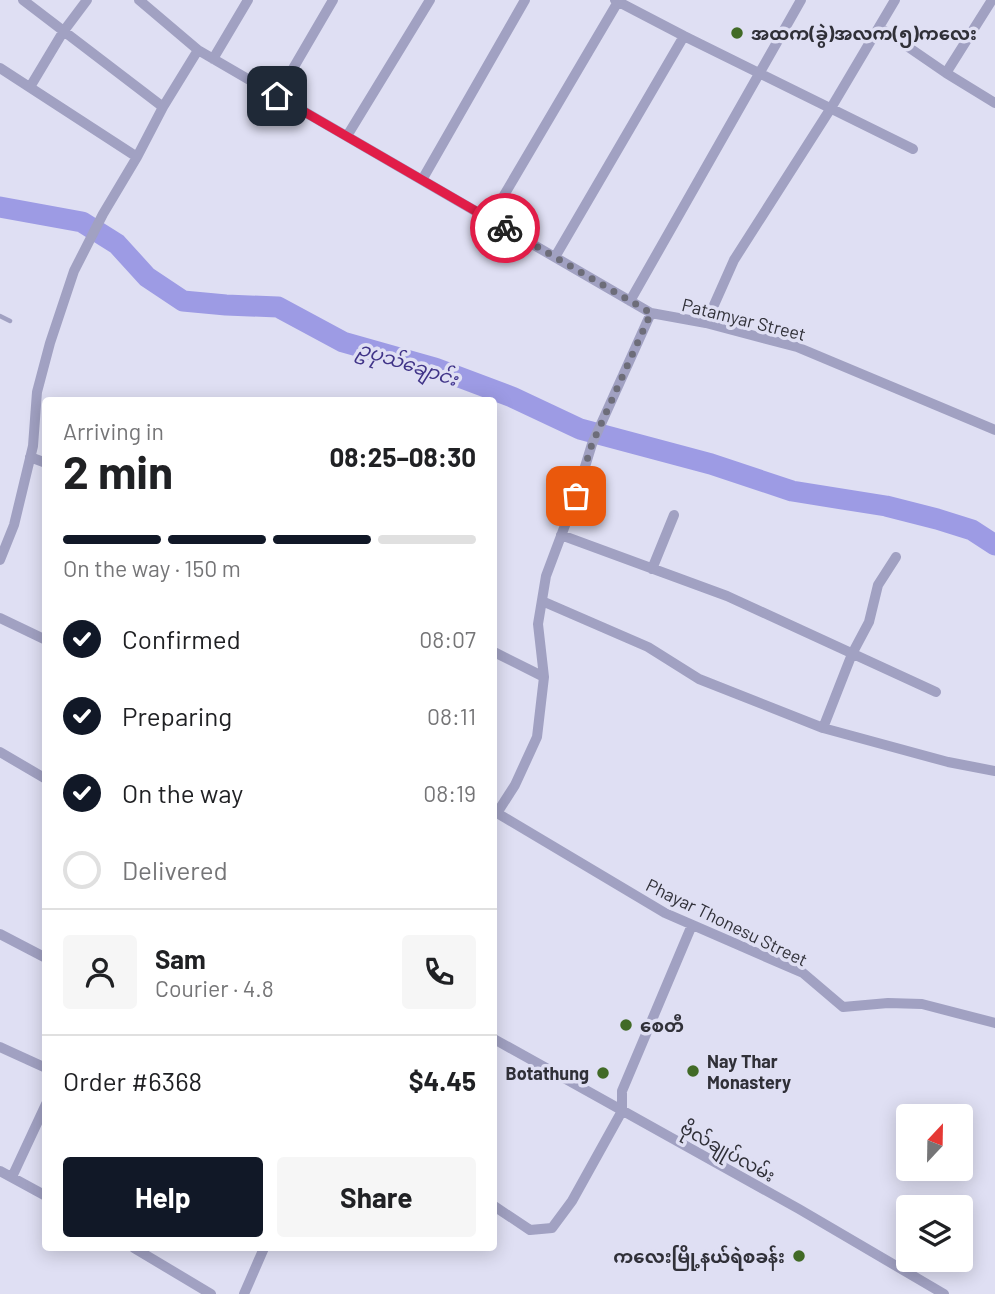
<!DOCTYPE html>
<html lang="en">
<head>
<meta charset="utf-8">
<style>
	body { margin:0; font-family:Barlow,"Noto Sans Myanmar",sans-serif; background:#f6f6f6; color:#202124; height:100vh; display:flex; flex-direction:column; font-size:26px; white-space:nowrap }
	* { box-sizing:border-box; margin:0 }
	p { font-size:23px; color:#757577 }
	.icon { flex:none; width:38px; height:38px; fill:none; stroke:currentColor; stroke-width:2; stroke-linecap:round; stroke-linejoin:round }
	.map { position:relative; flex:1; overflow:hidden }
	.sheet { position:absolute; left:42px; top:397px; width:455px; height:854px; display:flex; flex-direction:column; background:#fff; border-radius:7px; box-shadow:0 4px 18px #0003 }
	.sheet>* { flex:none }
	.needle { width:46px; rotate:22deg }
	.buttons { position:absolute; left:896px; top:1104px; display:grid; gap:14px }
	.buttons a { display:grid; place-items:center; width:77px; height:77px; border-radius:7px; background:#fff; box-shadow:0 4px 18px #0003; font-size:35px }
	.pin { position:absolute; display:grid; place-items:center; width:60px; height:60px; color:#fff; margin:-30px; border-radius:14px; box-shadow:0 4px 10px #0006 }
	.courier { position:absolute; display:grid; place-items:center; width:70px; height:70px; margin:-35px; border:5px solid #e11d48; border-radius:50%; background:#fff; color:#222; box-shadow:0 2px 9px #0007 }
	.overview em { font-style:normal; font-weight:700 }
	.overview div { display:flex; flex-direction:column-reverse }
	.overview { display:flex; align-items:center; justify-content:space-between; height:119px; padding:0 21px }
	h1 { font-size:46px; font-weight:700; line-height:52px }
	.bar { display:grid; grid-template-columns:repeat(4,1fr); gap:10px 7px; align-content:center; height:84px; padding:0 21px }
	.bar i { height:9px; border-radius:5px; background:#e0e0e0 }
	.bar .on { background:#111827 }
	.bar p { grid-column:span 4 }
	.line { display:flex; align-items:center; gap:18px; padding:0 21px; border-top:2px solid #e0e0e0 }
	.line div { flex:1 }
	.round { display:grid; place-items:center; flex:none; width:74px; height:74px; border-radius:7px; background:#f6f6f6 }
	ol { padding:0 21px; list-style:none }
	li { display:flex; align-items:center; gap:21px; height:77px }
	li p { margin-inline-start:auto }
	li .icon { padding:7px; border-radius:50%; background:#111827; color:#fff; stroke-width:4 }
	li:last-child { color:#757577 }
	li i { width:38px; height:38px; border:4px solid #e0e0e0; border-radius:50% }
	.primary-button { display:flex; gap:14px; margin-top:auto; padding:14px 21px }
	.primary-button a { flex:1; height:80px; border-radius:7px; background:#111827; color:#fff; font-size:28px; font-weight:700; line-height:80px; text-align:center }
	.primary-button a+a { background:#f6f6f6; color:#202124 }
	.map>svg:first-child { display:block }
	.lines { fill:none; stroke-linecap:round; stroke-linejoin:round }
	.river { stroke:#9d9be4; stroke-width:21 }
	.service { stroke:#a1a1c2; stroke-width:4.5 }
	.minor { stroke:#a1a1c2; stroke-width:10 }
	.done { stroke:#6d6d79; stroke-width:7; stroke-dasharray:0 12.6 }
	.route { stroke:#e11d48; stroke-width:9 }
	.poi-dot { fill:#416a26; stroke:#dfdff3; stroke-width:2.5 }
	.labels { text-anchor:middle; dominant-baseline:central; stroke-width:7; stroke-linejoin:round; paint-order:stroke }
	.poi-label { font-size:18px; font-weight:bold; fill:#303038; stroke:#dfdff3; text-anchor:start }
	.street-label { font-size:18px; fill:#303038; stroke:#dfdff3 }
	.water-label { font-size:19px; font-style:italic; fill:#403488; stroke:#dfdff3 }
</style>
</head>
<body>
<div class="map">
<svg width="995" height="1294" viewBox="0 0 995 1294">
	<rect width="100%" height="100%" fill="#dfdff3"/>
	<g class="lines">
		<!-- river -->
		<path class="river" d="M0 207 82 222 117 244 147 277 183 301 226 305 278 307 343 342 435 368 512 397 580 429 711 464 792 491 886 506 937 519 972 530 995 545"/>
		<!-- service -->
		<path class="service" d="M0 316 10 321"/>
		<!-- minor -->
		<path class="minor" d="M23 0 163 107
			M139 0 198 50 651 313 706 323 797 347 995 430
			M615 0 684 36 913 149
			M879 27 946 73 995 103
			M213 59 248 0
			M0 68 137 157
			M946 73 992 0
			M30 87 63 32 87 0
			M277 96 333 0
			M347 136 430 0
			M422 180 525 0
			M490 219 619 0
			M555 257 684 36
			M630 301 801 0
			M706 323 734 260 831 108 895 0
			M30 457 46 463
			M561 535 727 596 936 692
			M0 560 14 525 33 446 37 392 50 343 74 271 103 214 137 157 163 107 198 50
			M652 569 674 515
			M542 601 648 647 699 679 823 728 948 762 995 771
			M0 618 46 640
			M494 652 544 677
			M823 728 852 654 869 622 878 585 896 557
			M0 752 46 779
			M497 813 665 913 803 973 843 1007 888 1003 922 1004 995 1023
			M494 814 497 813 515 785 537 737 544 677 538 624 546 576 576 496 592 444 651 313
			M0 934 46 958
			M494 1039 799 1209 944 1294
			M0 1047 46 1068
			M0 1171 46 1196
			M12 1177 46 1104
			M494 1206 530 1230 552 1228 572 1201 622 1111V1091L692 925
			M134 1248 211 1294
			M244 1294 264 1248"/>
	</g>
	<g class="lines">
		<!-- done -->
		<path class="done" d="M505 228 651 313 592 444 576 496"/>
		<!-- route -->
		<path class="route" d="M277 96 505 228"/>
	</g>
	<!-- markers -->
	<g class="poi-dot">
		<circle cx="737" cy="33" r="7"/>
		<circle cx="626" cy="1025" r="7"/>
		<circle cx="693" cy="1071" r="7"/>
		<circle cx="603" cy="1073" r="7"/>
		<circle cx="799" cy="1256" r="7"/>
	</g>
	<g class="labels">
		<!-- poi labels -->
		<g class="poi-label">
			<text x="751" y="33">အထက(ခွဲ)အလက(၅)ကလေး</text>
			<text x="640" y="1025">စေတီ</text>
			<text x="707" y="1061">Nay Thar<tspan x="707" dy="21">Monastery</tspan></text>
			<text x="589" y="1073" text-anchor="end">Botathung</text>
			<text x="785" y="1256" text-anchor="end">ကလေးမြို့နယ်ရဲစခန်း</text>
		</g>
		<!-- street labels -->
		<g class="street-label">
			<text transform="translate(744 319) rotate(14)">Patamyar Street</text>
			<text transform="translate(727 922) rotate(26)">Phayar Thonesu Street</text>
			<text transform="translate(728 1151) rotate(29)">ဗိုလ်ချုပ်လမ်း</text>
		</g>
		<!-- water labels -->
		<g class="water-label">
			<text transform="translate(408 363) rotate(18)">ဥပုသ်ချောင်း</text>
		</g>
	</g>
</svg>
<div class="buttons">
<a><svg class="needle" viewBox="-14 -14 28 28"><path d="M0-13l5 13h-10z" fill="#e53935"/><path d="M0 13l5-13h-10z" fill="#757577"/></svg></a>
<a><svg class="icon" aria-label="layers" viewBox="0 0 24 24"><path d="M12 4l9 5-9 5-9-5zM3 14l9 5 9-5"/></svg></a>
</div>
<div class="pin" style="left:576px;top:496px;background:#ea580c"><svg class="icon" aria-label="bag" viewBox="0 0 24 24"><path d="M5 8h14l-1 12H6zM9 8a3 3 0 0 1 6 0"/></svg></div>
<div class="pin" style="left:277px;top:96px;background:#1f2937"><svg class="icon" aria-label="home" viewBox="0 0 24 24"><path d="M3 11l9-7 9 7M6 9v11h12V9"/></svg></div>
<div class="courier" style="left:505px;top:228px"><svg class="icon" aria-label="bike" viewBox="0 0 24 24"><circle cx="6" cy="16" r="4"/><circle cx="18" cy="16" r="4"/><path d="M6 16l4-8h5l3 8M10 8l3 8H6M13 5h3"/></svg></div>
<section class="sheet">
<div class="overview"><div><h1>2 min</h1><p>Arriving in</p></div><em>08:25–08:30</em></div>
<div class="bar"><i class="on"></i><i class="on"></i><i class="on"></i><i></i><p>On the way · 150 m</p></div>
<ol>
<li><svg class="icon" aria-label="check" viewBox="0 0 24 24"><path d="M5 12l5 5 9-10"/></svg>Confirmed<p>08:07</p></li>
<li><svg class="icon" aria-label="check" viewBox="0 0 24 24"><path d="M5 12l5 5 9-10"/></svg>Preparing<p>08:11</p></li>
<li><svg class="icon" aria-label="check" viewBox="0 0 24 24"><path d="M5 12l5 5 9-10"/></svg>On the way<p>08:19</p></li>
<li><i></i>Delivered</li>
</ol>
<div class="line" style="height:126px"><a class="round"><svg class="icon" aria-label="person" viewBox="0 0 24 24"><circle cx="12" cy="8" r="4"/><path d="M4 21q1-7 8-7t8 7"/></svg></a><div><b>Sam</b><p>Courier · 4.8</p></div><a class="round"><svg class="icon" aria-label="phone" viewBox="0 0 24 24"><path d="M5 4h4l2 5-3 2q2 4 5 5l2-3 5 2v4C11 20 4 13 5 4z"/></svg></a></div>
<div class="line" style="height:91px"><div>Order #6368</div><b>$4.45</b></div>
<div class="primary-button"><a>Help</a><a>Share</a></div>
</section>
</div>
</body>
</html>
